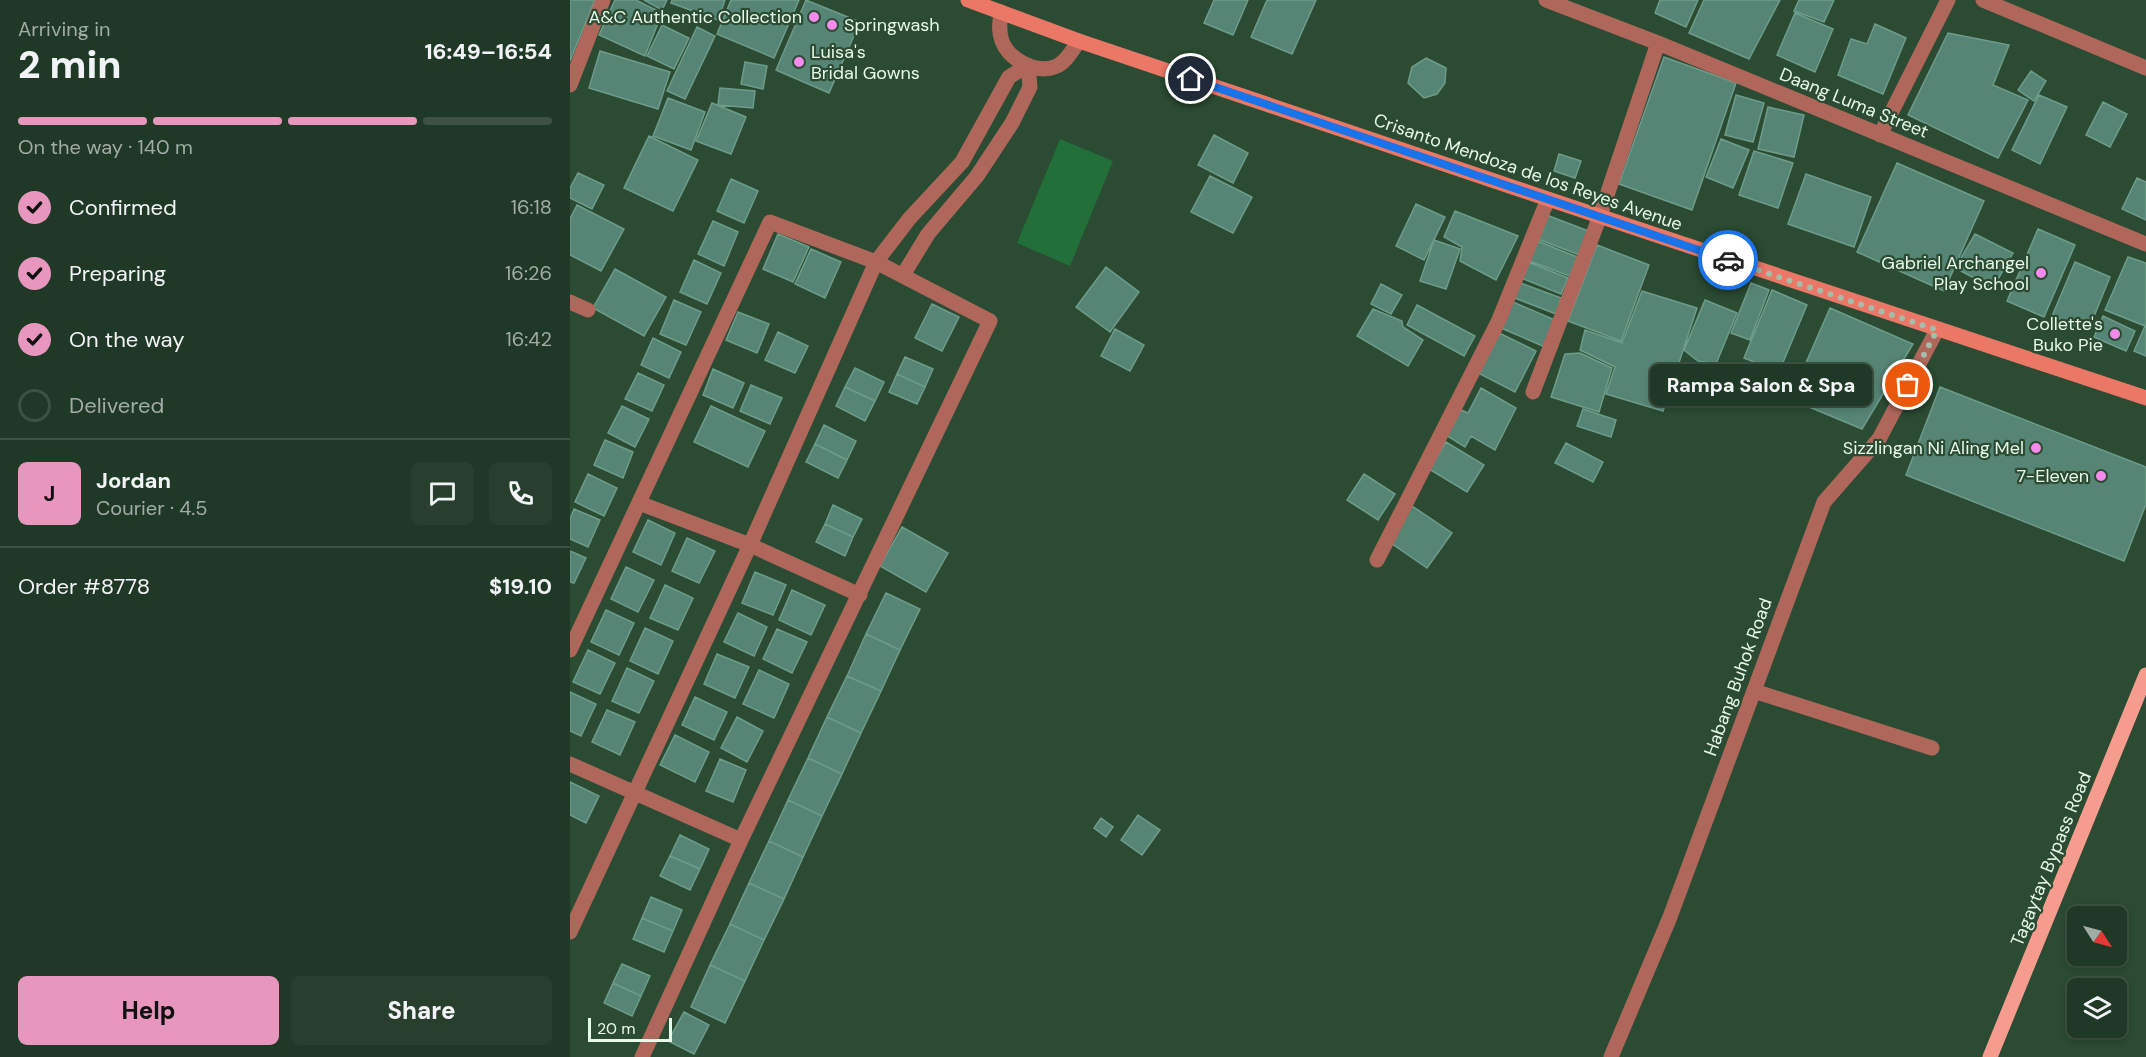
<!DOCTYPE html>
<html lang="en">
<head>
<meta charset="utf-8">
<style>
	body { margin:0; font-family:"DM Sans",sans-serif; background:#283f2e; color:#f1f3f6; height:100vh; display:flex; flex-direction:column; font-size:22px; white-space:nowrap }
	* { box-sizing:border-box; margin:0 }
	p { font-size:20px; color:#a2aca7 }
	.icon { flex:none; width:33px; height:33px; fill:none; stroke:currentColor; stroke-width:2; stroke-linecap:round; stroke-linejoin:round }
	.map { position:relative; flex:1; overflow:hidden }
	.drawer { display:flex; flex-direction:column; background:#203826; width:570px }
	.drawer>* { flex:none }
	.needle { width:39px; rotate:126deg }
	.controls { position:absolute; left:1497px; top:906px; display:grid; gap:12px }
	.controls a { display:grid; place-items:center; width:60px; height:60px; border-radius:9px; background:#203826; box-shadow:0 3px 9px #0003,0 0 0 2px #3d5243; font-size:30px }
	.scale { position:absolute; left:18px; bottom:15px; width:84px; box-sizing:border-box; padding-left:6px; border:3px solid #e7f9e9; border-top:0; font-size:16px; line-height:21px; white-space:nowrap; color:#e7f9e9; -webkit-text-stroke:4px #2b4b32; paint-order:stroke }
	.pin { position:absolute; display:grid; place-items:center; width:51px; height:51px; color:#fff; margin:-26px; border:3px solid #fff; border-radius:50%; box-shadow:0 2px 6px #0007 }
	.courier { position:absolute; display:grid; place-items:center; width:60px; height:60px; margin:-30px; border:4px solid #1a73e8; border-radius:50%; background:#fff; color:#222; box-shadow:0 2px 8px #0007 }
	.bubble { position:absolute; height:42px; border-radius:9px; background:#203826; box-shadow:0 3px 9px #0003,0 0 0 2px #3d5243; font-size:20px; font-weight:800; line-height:42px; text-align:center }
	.headline em { font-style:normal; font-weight:800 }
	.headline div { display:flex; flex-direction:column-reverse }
	.headline { display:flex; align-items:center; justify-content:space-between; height:102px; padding:0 18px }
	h1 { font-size:39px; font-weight:800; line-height:45px }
	.bar { display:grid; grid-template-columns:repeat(4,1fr); gap:9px 6px; align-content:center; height:72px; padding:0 18px }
	.bar i { height:8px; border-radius:4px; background:#3d5243 }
	.bar .on { background:#e797bd }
	.bar p { grid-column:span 4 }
	.line { display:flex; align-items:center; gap:15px; padding:0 18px; border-top:2px solid #3d5243 }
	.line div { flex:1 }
	.round { display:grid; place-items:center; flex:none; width:63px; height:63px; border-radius:9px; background:#283f2e }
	ol { padding:0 18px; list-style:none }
	li { display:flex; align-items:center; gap:18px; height:66px }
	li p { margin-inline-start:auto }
	li .icon { padding:6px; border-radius:50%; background:#e797bd; color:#111; stroke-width:4 }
	li:last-child { color:#a2aca7 }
	li i { width:33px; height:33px; border:3px solid #3d5243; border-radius:50% }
	.cta { display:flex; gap:12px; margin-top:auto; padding:12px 18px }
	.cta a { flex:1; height:69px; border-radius:9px; background:#e797bd; color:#111; font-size:24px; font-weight:800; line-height:69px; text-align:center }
	.cta a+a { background:#283f2e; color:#f1f3f6 }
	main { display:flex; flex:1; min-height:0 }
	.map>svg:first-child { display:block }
	.green { fill:#236f3a }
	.building { fill:#578575; stroke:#6d9c8b; stroke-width:1.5 }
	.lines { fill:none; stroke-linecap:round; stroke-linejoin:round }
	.lane { stroke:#b0675b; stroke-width:15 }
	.street { stroke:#b0675b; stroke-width:15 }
	.secondary { stroke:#eb7767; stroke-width:15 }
	.primary { stroke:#f59c8e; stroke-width:15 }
	.done { stroke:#a5bca9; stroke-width:6; stroke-dasharray:0 10.8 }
	.route { stroke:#1a73e8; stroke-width:8 }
	.poi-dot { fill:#f689ee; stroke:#2b4b32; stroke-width:2 }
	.labels { text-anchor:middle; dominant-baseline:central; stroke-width:4.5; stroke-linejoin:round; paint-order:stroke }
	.poi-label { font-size:18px; fill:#e7f9e9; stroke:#2b4b32; text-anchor:end }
	.street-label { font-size:18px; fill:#e7f9e9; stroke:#2b4b32 }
</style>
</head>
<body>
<main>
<section class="drawer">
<div class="headline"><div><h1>2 min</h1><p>Arriving in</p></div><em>16:49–16:54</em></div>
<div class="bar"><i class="on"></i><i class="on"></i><i class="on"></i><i></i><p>On the way · 140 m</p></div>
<ol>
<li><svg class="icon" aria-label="check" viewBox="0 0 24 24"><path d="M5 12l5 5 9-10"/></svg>Confirmed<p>16:18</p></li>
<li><svg class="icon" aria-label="check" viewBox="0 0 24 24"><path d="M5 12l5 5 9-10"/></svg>Preparing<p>16:26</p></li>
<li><svg class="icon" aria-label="check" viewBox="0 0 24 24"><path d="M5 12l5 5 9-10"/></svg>On the way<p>16:42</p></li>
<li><i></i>Delivered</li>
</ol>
<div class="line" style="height:108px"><b class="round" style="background:#e797bd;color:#111">J</b><div><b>Jordan</b><p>Courier · 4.5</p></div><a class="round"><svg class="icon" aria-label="chat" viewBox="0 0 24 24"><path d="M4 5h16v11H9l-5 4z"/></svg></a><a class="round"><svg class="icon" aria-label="phone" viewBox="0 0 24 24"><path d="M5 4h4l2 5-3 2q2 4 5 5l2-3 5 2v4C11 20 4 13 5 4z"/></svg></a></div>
<div class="line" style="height:78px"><div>Order #8778</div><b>$19.10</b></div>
<div class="cta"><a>Help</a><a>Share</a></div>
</section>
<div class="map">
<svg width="1576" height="1057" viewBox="0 0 1576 1057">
	<rect width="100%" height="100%" fill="#2b4b32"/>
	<!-- green -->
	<path class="green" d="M490 139 543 161 500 266 447 243Z"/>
	<!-- building -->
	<path class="building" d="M0 0H25L0 61Z
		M45 0H66L92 13 75 56 29 35Z
		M74 0H97L92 10Z
		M102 0H155L148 20 101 3Z
		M161 0H229L204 58 147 34Z
		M236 0 290 22 259 93 206 70Z
		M644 0H678L663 35 634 23Z
		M697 0H746L722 54 681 37Z
		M1090 0H1128L1116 27 1085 13Z
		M1134 0H1210L1179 59 1119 33Z
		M1229 0H1264L1254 22 1224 11Z
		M1225 13 1263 29 1245 72 1207 55Z
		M1305 24 1336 38 1313 94 1268 75 1281 39 1297 44Z
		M92 25 119 38 104 69 77 56Z
		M127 27 145 36 115 99 97 91Z
		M1378 33 1439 45 1423 85 1458 100 1428 158 1338 115Z
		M30 51 100 72 88 109 19 88Z
		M1094 57 1166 83 1122 210 1049 184Z
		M856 58 876 68 875 83 867 94 854 98 838 83 842 67Z
		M175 62 197 66 193 89 171 84Z
		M1461 71 1476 81 1464 101 1448 90Z
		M150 88 185 91 183 108 148 105Z
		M1166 95 1194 103 1183 142 1155 135Z
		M1469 95 1497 107 1470 164 1442 150Z
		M98 98 135 112 121 150 83 136Z
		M1533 102 1557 114 1540 147 1516 135Z
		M142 103 176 117 161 154 126 141Z
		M1198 107 1234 115 1224 157 1188 149Z
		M644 135 678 153 663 183 628 165Z
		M79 136 128 160 103 211 54 188Z
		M1151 139 1179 150 1163 188 1136 177Z
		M1184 151 1223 163 1208 208 1169 195Z
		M989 154 1011 161 1005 178 984 171Z
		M1327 163 1414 201 1374 291 1287 252Z
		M8 173 34 185 22 209 0 198V188Z
		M1236 174 1301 197 1284 247 1218 224Z
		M640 176 682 197 663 233 621 212Z
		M1567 178 1576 182V220L1552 209Z
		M161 179 188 191 174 223 147 211Z
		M846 204 875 217 854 260 826 246Z
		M7 205 54 229 31 271 0 255V219Z
		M885 211 948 236 926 280 890 261 892 247 874 237Z
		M974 214 1021 232 1012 256 965 238Z
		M143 221 168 232 154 266 128 254Z
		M1468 229 1505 245 1474 317 1437 301Z
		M208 234 239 247 223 282 193 269Z
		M1405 234 1443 253 1423 288 1385 268Z
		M864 240 890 249 876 289 850 281Z
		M965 240 1010 258 1002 277 957 260Z
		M1027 245 1079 265 1051 341 998 321Z
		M241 249 271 262 255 298 225 284Z
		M1558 257 1576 263V356L1564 351 1575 326 1535 310Z
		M124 260 151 273 137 304 110 292Z
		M958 262 998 278 991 294 951 278Z
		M1505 262 1540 277 1518 331 1482 316Z
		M536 267 569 292 540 332 506 307Z
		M45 269 96 297 74 336 23 308Z
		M948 282 991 298 986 314 942 297Z
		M1181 283 1199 290 1180 340 1161 333Z
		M811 284 832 295 821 314 801 304Z
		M1202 290 1237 305 1209 372 1174 358Z
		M1072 291 1127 308 1093 411 1036 394 1045 367 1010 350 1015 330 1052 343Z
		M104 300 131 312 116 345 90 334Z
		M1135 300 1167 313 1146 364 1128 361 1114 350Z
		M943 302 987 321 975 347 931 328Z
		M362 304 389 317 372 351 345 338Z
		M847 305 905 336 894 356 837 325Z
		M1260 308 1343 344 1292 429 1220 399Z
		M803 309 832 321 833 327 853 340 838 366 787 336Z
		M168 312 199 324 187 353 156 340Z
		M1533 316 1565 331 1556 351 1524 337Z
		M545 329 574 345 560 371 531 356Z
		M208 332 238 346 225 373 195 360Z
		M929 333 966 351 945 392 908 373Z
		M83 338 111 352 99 378 71 365Z
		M1010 353 1042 368 1029 412 981 397 995 354Z
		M335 357 363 369 355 387 327 374Z
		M285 368 314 382 305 401 275 387Z
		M143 369 174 383 163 408 133 395Z
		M68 373 94 385 82 411 55 399Z
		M327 374 355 387 347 404 319 392Z
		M181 385 212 398 200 424 170 411Z
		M275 387 305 401 295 421 266 406Z
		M1370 387 1576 467V504L1554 561 1336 475Z
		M911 388 946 408 925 450 901 436 895 447 874 434 887 408 898 413Z
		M52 406 79 419 65 447 38 433Z
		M141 406 195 431 178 467 124 442Z
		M1013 409 1046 420 1041 437 1007 426Z
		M254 425 286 441 277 460 245 444Z
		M35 440 63 452 53 478 24 465Z
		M876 442 914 465 897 492 859 469Z
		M996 443 1033 462 1023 482 985 463Z
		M245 444 277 460 268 478 236 462Z
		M18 474 47 488 34 516 5 502Z
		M794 474 825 494 808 520 777 500Z
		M263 505 292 519 283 537 255 524Z
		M842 506 882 533 857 568 818 541Z
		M4 509 30 520 18 547 0 539V519Z
		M78 520 105 533 91 565 63 552Z
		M255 524 283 537 275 556 246 542Z
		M332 527 378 553 356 592 310 566Z
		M117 538 145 551 129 583 102 571Z
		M0 551 16 558 4 583 0 582Z
		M56 567 84 580 68 612 41 599Z
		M185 572 216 585 203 615 172 603Z
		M95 585 123 598 108 630 80 618Z
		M222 590 255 605 241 635 209 620Z
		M316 593 350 609 330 650 296 634Z
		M36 610 64 623 49 655 21 642Z
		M168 613 197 627 184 656 154 642Z
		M75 628 103 641 88 674 60 661Z
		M207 629 237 642 222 673 193 659Z
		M296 634 330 650 311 691 277 676Z
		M18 650 45 663 30 694 3 682Z
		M147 654 179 667 165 698 134 684Z
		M57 668 84 681 69 713 42 701Z
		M189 670 219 684 204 718 173 704Z
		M277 676 311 691 291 733 257 717Z
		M0 692 26 704 11 736 0 731Z
		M125 697 157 712 144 740 112 725Z
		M37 710 65 722 50 755 22 742Z
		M167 717 193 731 177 762 151 748Z
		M257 717 291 733 272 774 238 758Z
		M105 735 139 752 125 782 90 765Z
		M238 758 272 774 252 816 218 800Z
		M150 759 176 770 163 802 136 791Z
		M0 782 29 796 16 823 0 815Z
		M218 800 252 816 233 857 199 841Z
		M568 815 590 830 572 855 551 840Z
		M531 818 543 827 536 837 524 828Z
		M110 835 139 849 130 869 100 856Z
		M199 841 233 857 214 899 179 883Z
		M100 856 130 869 120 890 90 876Z
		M179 883 214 899 194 940 160 924Z
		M81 897 112 910 103 931 72 918Z
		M72 918 103 931 94 952 63 939Z
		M160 924 194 940 175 981 140 965Z
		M52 964 80 976 71 996 43 983Z
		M140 965 175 981 155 1023 121 1007Z
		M43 983 71 996 62 1016 34 1003Z
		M114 1012 139 1025 124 1054 98 1041Z"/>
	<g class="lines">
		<!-- lane -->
		<path class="lane" d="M1184 691 1362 748"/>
		<!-- street -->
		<path class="street" d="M976 0 1088 43 1576 244
			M1413 0 1576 68
			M431 12C430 22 428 31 432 41 439 60 467 75 487 66 497 61 503 49 509 41
			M0 85 33 0
			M1310 135 1378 0
			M0 302 18 310
			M963 392 1030 216 1088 43
			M69 503 180 545 290 595
			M807 560 928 322 978 199
			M0 650 200 222 306 262 420 321 171 840 72 1057
			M0 764 171 840
			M0 932 180 545 306 262 339 219 392 162 439 77 458 65 460 87 442 123 407 176 358 234 333 275
			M1041 1057 1100 917 1254 502 1309 439 1367 330"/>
		<!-- secondary -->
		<path class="secondary" d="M398 0 509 41 978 199 1576 398"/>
		<!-- primary -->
		<path class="primary" d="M1420 1057 1576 675"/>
	</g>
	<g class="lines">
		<!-- done -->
		<path class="done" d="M1158 260 1367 330 1338 385"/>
		<!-- route -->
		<path class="route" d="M621 79 1158 260"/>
	</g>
	<!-- markers -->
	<g class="poi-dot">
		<circle cx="244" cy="17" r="6"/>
		<circle cx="262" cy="25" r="6"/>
		<circle cx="229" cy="62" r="6"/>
		<circle cx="1471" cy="273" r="6"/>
		<circle cx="1545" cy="334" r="6"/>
		<circle cx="1466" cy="448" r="6"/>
		<circle cx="1531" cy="476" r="6"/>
	</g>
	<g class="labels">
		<!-- poi labels -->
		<g class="poi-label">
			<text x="232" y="17">A&amp;C Authentic Collection</text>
			<text x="274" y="25" text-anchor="start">Springwash</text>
			<text x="241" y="52" text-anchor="start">Luisa's<tspan x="241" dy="21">Bridal Gowns</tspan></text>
			<text x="1459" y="263">Gabriel Archangel<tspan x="1459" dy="21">Play School</tspan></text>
			<text x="1533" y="324">Collette's<tspan x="1533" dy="21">Buko Pie</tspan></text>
			<text x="1454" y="448">Sizzlingan Ni Aling Mel</text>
			<text x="1519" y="476">7-Eleven</text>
		</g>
		<!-- street labels -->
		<g class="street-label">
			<text transform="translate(1284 103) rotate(22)">Daang Luma Street</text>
			<text transform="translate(958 172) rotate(19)">Crisanto Mendoza de los Reyes Avenue</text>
			<text transform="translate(1168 677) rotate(-70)">Habang Buhok Road</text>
			<text transform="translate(1481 859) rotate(-68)">Tagaytay Bypass Road</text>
		</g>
	</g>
</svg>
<div class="controls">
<a><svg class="needle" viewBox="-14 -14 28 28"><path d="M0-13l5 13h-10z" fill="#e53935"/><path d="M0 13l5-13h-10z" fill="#a2aca7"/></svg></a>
<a><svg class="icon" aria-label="layers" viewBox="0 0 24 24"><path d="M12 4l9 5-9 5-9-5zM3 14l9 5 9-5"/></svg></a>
</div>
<div class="scale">20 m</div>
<div class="pin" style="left:1338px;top:385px;background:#ea580c"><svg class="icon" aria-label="bag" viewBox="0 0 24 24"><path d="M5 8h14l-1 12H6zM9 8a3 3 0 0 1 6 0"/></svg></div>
<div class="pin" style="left:621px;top:79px;background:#1f2937"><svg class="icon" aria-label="home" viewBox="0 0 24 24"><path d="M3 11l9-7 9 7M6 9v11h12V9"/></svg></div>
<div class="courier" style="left:1158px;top:260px"><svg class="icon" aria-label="car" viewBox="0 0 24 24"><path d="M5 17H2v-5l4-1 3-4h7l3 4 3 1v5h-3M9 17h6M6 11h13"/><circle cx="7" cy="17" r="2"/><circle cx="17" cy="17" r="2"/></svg></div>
<div class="bubble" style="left:1080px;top:364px;width:222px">Rampa Salon &amp; Spa</div>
</div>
</main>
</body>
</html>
